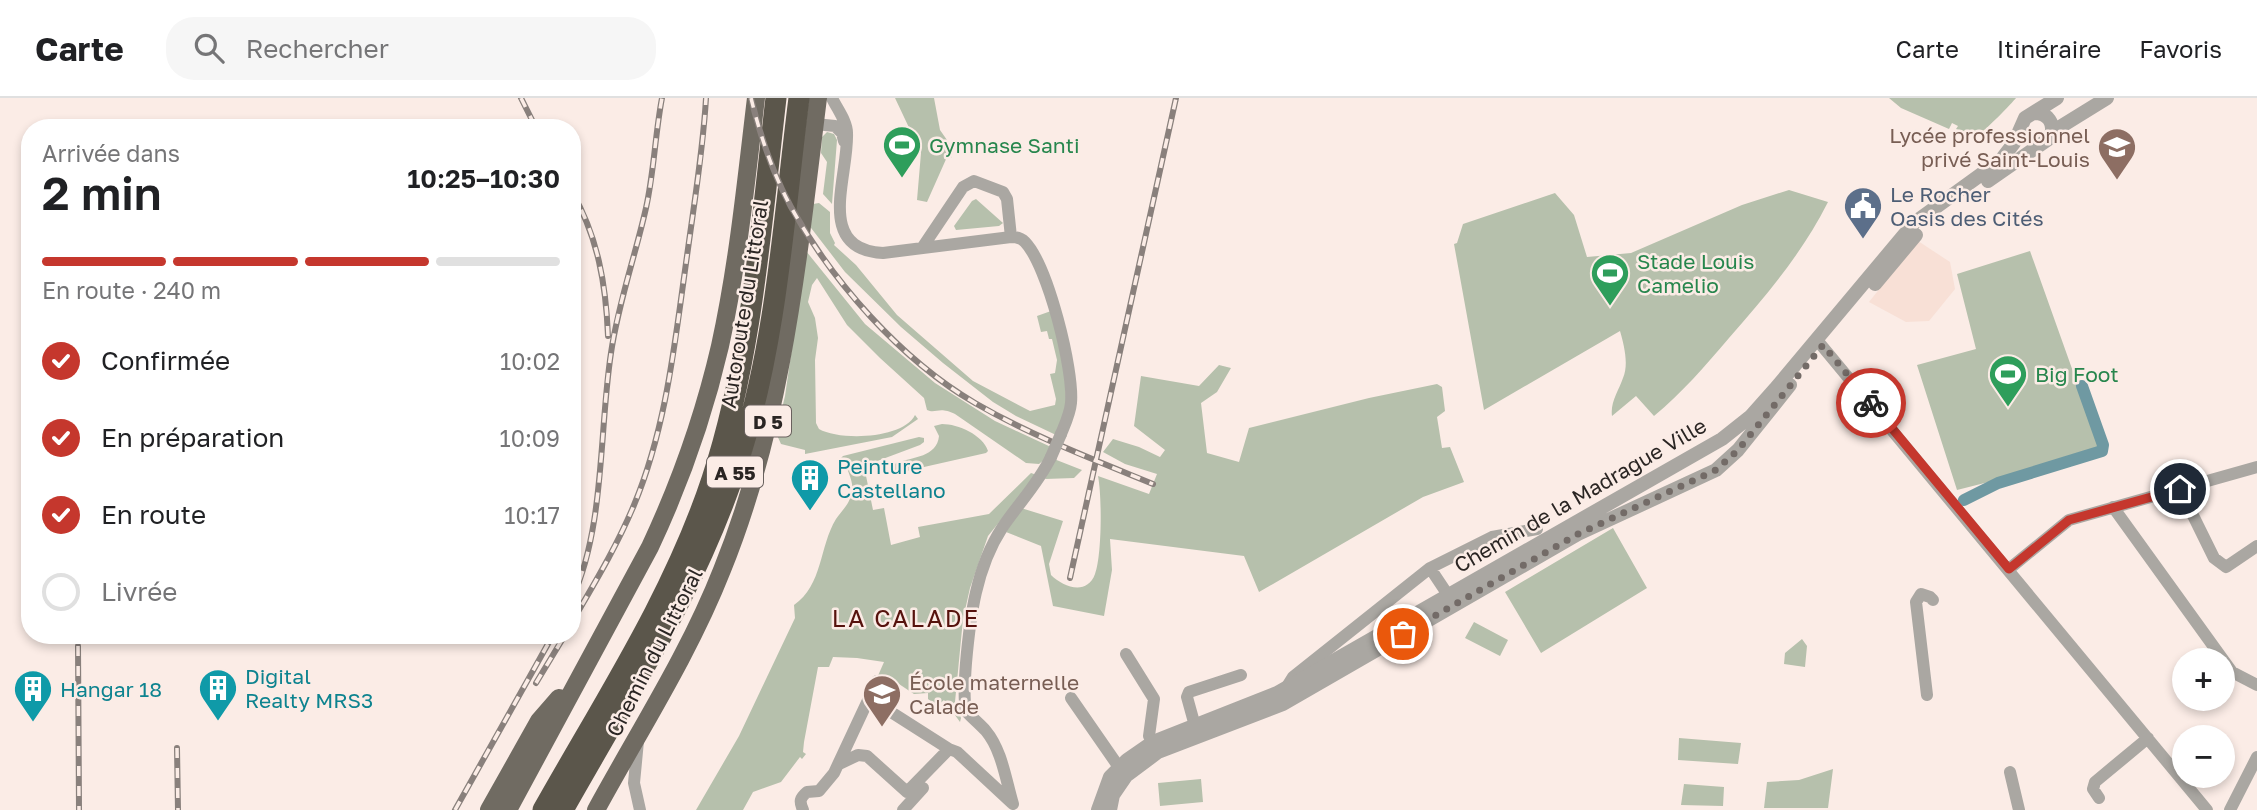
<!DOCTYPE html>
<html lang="fr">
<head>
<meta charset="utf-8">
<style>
	body { margin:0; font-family:"Golos Text",sans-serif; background:#f6f6f6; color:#202124; height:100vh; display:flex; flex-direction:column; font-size:26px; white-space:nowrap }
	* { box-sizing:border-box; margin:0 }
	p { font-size:23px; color:#757577 }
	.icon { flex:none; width:38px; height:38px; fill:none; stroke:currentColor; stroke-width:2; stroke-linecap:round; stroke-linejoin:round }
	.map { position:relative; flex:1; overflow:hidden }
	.sheet { position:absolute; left:21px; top:21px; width:560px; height:525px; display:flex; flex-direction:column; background:#fff; border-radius:28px; box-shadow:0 4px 10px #0003 }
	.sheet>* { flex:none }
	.buttons { position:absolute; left:2172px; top:550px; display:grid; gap:14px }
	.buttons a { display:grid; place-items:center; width:63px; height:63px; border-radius:50%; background:#fff; box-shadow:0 4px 10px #0003; font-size:35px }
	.pin { position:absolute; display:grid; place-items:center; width:60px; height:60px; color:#fff; margin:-30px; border:4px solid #fff; border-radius:50%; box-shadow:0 2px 7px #0007 }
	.courier { position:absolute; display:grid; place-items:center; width:70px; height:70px; margin:-35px; border:5px solid #c5372d; border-radius:50%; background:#fff; color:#222; box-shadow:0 2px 9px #0007 }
	.summary em { font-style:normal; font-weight:600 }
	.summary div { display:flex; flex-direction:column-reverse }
	.summary { display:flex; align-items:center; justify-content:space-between; height:119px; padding:0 21px }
	h1 { font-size:46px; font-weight:600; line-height:52px }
	.bar { display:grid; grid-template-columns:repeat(4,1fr); gap:10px 7px; align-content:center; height:84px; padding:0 21px }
	.bar i { height:9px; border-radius:5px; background:#e0e0e0 }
	.bar .selected { background:#c5372d }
	.bar p { grid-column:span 4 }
	ol { padding:0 21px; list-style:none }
	li { display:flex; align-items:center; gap:21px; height:77px }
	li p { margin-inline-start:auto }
	li .icon { padding:7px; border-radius:50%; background:#c5372d; color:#fff; stroke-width:4 }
	li:last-child { color:#757577 }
	li i { width:38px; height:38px; border:4px solid #e0e0e0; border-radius:50% }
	header { display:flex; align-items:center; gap:42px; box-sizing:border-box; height:98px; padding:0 35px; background:#fff; border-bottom:2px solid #e0e0e0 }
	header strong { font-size:33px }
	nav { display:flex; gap:38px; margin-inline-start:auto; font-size:24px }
	.search { width:490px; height:63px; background:#f6f6f6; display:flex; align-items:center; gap:18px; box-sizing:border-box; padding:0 24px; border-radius:28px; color:#757577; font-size:26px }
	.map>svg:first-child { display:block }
	.commercial { fill:#f8e0d6 }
	.green { fill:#b6c0ac }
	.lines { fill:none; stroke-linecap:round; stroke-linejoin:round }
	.canal { stroke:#6f99a2; stroke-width:12 }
	.minor { stroke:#aaa7a2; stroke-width:12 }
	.tertiary { stroke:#aaa7a2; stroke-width:14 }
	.primary { stroke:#706b62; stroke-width:18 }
	.motorway { stroke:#5b564b; stroke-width:21 }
	.rail-casing { stroke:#89807c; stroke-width:6 }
	.rail { stroke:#fbece6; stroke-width:3.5; stroke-dasharray:10; stroke-linecap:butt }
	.minor-bridge { stroke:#aaa7a2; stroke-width:12 }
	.done { stroke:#736b67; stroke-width:7; stroke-dasharray:0 12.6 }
	.route { stroke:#c5372d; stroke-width:9 }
	.labels { text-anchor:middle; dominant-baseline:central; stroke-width:5; stroke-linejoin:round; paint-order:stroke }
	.shield { fill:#fbece6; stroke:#69615e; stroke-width:2 }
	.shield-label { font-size:19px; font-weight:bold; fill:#2a2523 }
	.education-label { font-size:21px; fill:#785e54; stroke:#fbece6; text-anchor:end }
	.leisure-label { font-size:21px; fill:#27864d; stroke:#fbece6; text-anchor:start }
	.service-label { font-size:21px; fill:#4e5e75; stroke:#fbece6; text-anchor:start }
	.street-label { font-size:21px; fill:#2a2523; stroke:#fbece6 }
	.culture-label { font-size:21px; fill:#0d838f; stroke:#fbece6; text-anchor:start }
	.quarter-label { font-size:24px; letter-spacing:2px; fill:#56120d; stroke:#fbece6 }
</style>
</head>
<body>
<header>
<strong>Carte</strong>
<div class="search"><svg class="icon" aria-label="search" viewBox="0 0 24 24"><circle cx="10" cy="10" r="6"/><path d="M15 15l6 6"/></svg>Rechercher</div>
<nav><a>Carte</a><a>Itinéraire</a><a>Favoris</a></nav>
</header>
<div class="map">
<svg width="2257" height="712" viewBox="0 0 2257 712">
	<rect width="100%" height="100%" fill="#fbece6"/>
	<!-- commercial -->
	<path class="commercial" d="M1918 143 1950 164 1955 191 1929 223 1906 224 1869 204Z"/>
	<!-- green -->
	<path class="green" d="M895 0H934L940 32 954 52 951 60 947 59 927 104 917 102 921 55Z
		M1889 0H2016C2012 5 1985 33 1980 35 1973 37 1963 33 1956 31L1958 28 1952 25 1949 31 1901 10Z
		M827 34 834 36 837 42 832 106 823 96 827 64 821 55 822 39Z
		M1789 92 1828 104C1801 157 1768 195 1729 240 1705 268 1682 295 1654 318L1636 298 1612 318C1610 304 1619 292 1623 280 1629 266 1624 247 1620 233L1484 312 1454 146 1457 145 1463 126 1555 95 1574 117 1587 159 1631 155 1742 107Z
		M976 101 1003 125 999 128 956 132 954 128 972 103Z
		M819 105 830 114V135L835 145 834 147 856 167 897 217 973 283 1030 313 1055 307 1056 301 1050 276 1055 275 1057 262 1052 241H1049L1047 233 1041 234 1037 218 1051 213 1062 245 1067 312 1056 337 1016 318 993 304 943 265 901 229 845 174 808 126 813 106Z
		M806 153 865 226 935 285 995 323 1051 349 1045 361 1039 366 1026 365 955 316C939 308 936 316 927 312L924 300 880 260 847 227 817 180 812 187 808 204 815 220 818 240 815 262 816 325 819 331C840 343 903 341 915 317L918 321 892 339 805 356V352L781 346 776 335 785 298Z
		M2030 153 2101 352 2052 368 1957 392 1917 267 1976 251 1957 176Z
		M1219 267 1231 270 1217 294 1201 305 1207 355 1239 364 1249 330 1369 300 1437 286 1442 289 1445 313 1437 319 1442 350 1450 349 1464 384 1423 399 1259 494 1244 458 1110 441 1112 472 1104 518 1053 508 1041 448 1006 434 1021 410 1063 423 1049 466 1051 477C1063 489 1087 498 1095 476 1102 457 1102 398 1098 378L1149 396 1157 376 1125 366 1103 354 1113 341 1139 349 1160 359 1165 352 1134 328 1141 278 1199 288Z
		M942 326C958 326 983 337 988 353L986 355 893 376 892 369 896 365C913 359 937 359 939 338L934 328Z
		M919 339 924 340V344L920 347 864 368 873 412 884 410 891 447 920 439 918 429 989 416 1031 375 1037 377 988 438 970 490 963 521 955 604 961 620 960 624 944 602 937 608 928 601V595L914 596 893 582 892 584 877 580 884 564 857 560 833 559 829 569H818L804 644 803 654 806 656 802 661 800 659 781 684 753 694 743 712H696L739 638 795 520 794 507C823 487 819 449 836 421 843 411 850 406 852 393 854 384 847 372 844 362L841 360 843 358Z
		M1054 361 1082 372 1074 380 1045 381Z
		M1613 430 1647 490 1541 555 1505 494Z
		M1474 524 1508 542 1500 558 1465 540Z
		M1802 541 1807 548 1805 569 1784 566 1785 555Z
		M1679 640 1741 645 1738 666 1678 662Z
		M1833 671 1828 710H1764L1767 684 1799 682Z
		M1201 681 1203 704 1160 708 1158 685Z
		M1684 686 1724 689 1723 708 1681 707Z"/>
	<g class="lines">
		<!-- canal -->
		<path class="canal" d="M1964 402 1998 385 2102 353 2103 347 2082 288"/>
		<!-- minor -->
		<path class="minor" d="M832 0C837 11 847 23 847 35 849 78 814 151 883 155L1011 139C1016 139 1021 140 1025 144 1048 168 1074 272 1071 305 1070 316 1065 326 1061 336
			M815 26 835 28 842 35 844 43
			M922 150 963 89 974 83 1003 94 1007 101 1011 139
			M1817 242 2207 712
			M2180 391 2214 460 2226 469 2257 448
			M2113 409 2232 574 2257 587
			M1430 470 1448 497 1443 506
			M2009 471 2069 422 2257 369
			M1126 556 1154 601 1149 638 1156 650
			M1288 587 1293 579 1430 470 1492 439 1537 431
			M1927 597 1916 504 1921 496 1930 499 1933 502
			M869 600 949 651 957 654 1012 705
			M1071 600 1123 675
			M1195 628 1187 599 1189 594 1241 577
			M638 643 634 685 640 712
			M839 666 858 657 867 658 907 694 949 651
			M2010 674 2019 712
			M2099 700 2093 691 2095 684 2148 640
			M1013 706C1006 683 1002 652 986 633 980 626 972 620 966 613 963 597 965 581 966 565 970 519 976 470 1002 430 1018 406 1038 386 1051 359
			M803 712C799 703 800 700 807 694L819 693 834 675 877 583
			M903 712 923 690
			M2230 712 2257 659"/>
		<!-- tertiary -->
		<path class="tertiary" d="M2052 34 2107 0
			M1988 83 2050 40C2056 26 2048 14 2033 15
			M1875 186 1916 137
			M1098 712 1110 679 1127 662 1153 644 1277 595 1722 341 1751 318 1775 291 1914 125 2001 62 2014 45 2025 20 2057 0
			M1110 712 1113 697 1126 678 1158 654 1283 606 1578 436 1716 372 1738 352 1790 287"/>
		<!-- primary -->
		<path class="primary" d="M489 712 539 623 559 600
			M508 712 650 449C680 385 704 317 720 248 738 166 746 83 756 0
			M596 712C639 633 689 556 722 472 783 322 798 159 818 0"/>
		<!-- motorway -->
		<path class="motorway" d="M543 712C603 605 673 499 712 381 752 259 761 128 776 0
			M563 712C629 595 703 480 742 351 777 238 784 117 799 0"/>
		<!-- rail casing -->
		<g class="rail-casing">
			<path id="rail" d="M521 0 536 30
				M751 0C760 37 773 76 791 109 832 183 901 262 975 305 1032 338 1092 361 1153 386
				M572 94C598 139 606 187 608 238
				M1070 480 1176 0
				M572 501C605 429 599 333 611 255 618 206 635 159 646 110 654 74 655 37 662 0
				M572 524C594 486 617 448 634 407 667 328 675 242 687 158 694 106 703 53 706 0
				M78 548 79 712
				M536 585 565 537
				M177 650 178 712
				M455 712 553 537"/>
		</g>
		<!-- rail -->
		<use href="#rail" class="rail"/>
		<!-- minor-bridge -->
		<path class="minor-bridge" d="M1051 359 1061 336"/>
	</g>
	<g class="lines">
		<!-- done -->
		<path class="done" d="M1403 536 1578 436 1716 372 1738 352 1823 247 1871 305"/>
		<!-- route -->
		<path class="route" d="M1871 305 2009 471 2069 422 2180 391"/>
	</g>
	<!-- icons -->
	<defs>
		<g id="stadium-pin" transform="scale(2.0125)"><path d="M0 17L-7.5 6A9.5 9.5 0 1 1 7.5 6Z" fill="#2e9e5b" stroke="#fbece6"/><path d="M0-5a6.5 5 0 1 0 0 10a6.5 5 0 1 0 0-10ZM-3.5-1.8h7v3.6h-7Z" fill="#fff"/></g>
		<g id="school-pin" transform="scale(2.0125)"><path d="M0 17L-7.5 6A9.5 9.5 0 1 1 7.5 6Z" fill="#8d6e63" stroke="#fbece6"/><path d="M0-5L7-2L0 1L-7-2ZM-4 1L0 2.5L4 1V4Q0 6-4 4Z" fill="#fff"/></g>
		<g id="civic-pin" transform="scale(2.0125)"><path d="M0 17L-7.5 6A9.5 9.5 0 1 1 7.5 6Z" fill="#5c6f8a" stroke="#fbece6"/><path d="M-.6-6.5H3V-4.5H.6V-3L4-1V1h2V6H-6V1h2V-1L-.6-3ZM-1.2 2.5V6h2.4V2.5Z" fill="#fff"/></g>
		<g id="building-pin" transform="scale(2.0125)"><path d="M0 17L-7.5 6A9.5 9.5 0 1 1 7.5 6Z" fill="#0f9aa8" stroke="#fbece6"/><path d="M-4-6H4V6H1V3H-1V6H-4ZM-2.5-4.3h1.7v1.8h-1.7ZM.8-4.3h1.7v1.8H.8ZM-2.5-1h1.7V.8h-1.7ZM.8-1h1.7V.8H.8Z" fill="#fff"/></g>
	</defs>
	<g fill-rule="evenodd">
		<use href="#stadium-pin" x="902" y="47"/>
		<use href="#school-pin" x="2117" y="49"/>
		<use href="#civic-pin" x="1863" y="108"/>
		<use href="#stadium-pin" x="1610" y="175"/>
		<use href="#stadium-pin" x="2008" y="276"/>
		<use href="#building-pin" x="810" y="380"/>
		<use href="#building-pin" x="218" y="590"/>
		<use href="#building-pin" x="33" y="591"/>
		<use href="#school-pin" x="882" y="596"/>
	</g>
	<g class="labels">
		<!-- shield labels -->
		<g class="shield">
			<rect x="745" y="307.5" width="46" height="31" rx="5"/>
			<rect x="707" y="358.5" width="56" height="31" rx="5"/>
		</g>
		<g class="shield-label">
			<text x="768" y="323">D 5</text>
			<text x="735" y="374">A 55</text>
		</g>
		<!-- education labels -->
		<g class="education-label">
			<text x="2090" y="37">Lycée professionnel<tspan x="2090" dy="24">privé Saint-Louis</tspan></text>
			<text x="909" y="584" text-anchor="start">École maternelle<tspan x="909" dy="24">Calade</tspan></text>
		</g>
		<!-- leisure labels -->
		<g class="leisure-label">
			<text x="929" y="47">Gymnase Santi</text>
			<text x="1637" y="163">Stade Louis<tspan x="1637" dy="24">Camelio</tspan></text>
			<text x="2035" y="276">Big Foot</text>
		</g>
		<!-- service labels -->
		<g class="service-label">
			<text x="1890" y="96">Le Rocher<tspan x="1890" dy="24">Oasis des Cités</tspan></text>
		</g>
		<!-- street labels -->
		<g class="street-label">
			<text transform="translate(744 206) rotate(-81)">Autoroute du Littoral</text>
			<text transform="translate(1580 397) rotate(-30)">Chemin de la Madrague Ville</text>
			<text transform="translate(654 554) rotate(-63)">Chemin du Littoral</text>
		</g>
		<!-- culture labels -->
		<g class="culture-label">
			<text x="837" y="368">Peinture<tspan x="837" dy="24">Castellano</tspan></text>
			<text x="245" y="578">Digital<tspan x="245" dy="24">Realty MRS3</tspan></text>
			<text x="60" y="591">Hangar 18</text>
		</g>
		<!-- quarter labels -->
		<g class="quarter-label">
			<text x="906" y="519">LA CALADE</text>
		</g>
	</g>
</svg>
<div class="buttons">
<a>+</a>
<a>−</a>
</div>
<div class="pin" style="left:1403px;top:536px;background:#ea580c"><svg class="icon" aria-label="bag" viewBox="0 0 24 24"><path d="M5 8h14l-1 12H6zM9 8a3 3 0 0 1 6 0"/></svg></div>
<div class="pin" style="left:2180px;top:391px;background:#1f2937"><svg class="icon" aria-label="home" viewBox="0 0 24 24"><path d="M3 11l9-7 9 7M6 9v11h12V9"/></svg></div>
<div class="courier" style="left:1871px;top:305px"><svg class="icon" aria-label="bike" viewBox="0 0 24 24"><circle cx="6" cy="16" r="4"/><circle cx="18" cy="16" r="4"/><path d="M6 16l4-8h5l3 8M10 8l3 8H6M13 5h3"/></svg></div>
<section class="sheet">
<div class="summary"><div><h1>2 min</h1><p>Arrivée dans</p></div><em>10:25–10:30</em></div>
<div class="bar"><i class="selected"></i><i class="selected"></i><i class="selected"></i><i></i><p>En route · 240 m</p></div>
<ol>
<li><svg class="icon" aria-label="check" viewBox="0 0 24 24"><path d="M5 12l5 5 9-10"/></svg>Confirmée<p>10:02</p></li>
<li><svg class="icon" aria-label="check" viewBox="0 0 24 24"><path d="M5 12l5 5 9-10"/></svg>En préparation<p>10:09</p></li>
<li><svg class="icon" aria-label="check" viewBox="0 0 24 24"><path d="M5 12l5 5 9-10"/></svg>En route<p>10:17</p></li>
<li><i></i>Livrée</li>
</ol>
</section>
</div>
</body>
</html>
